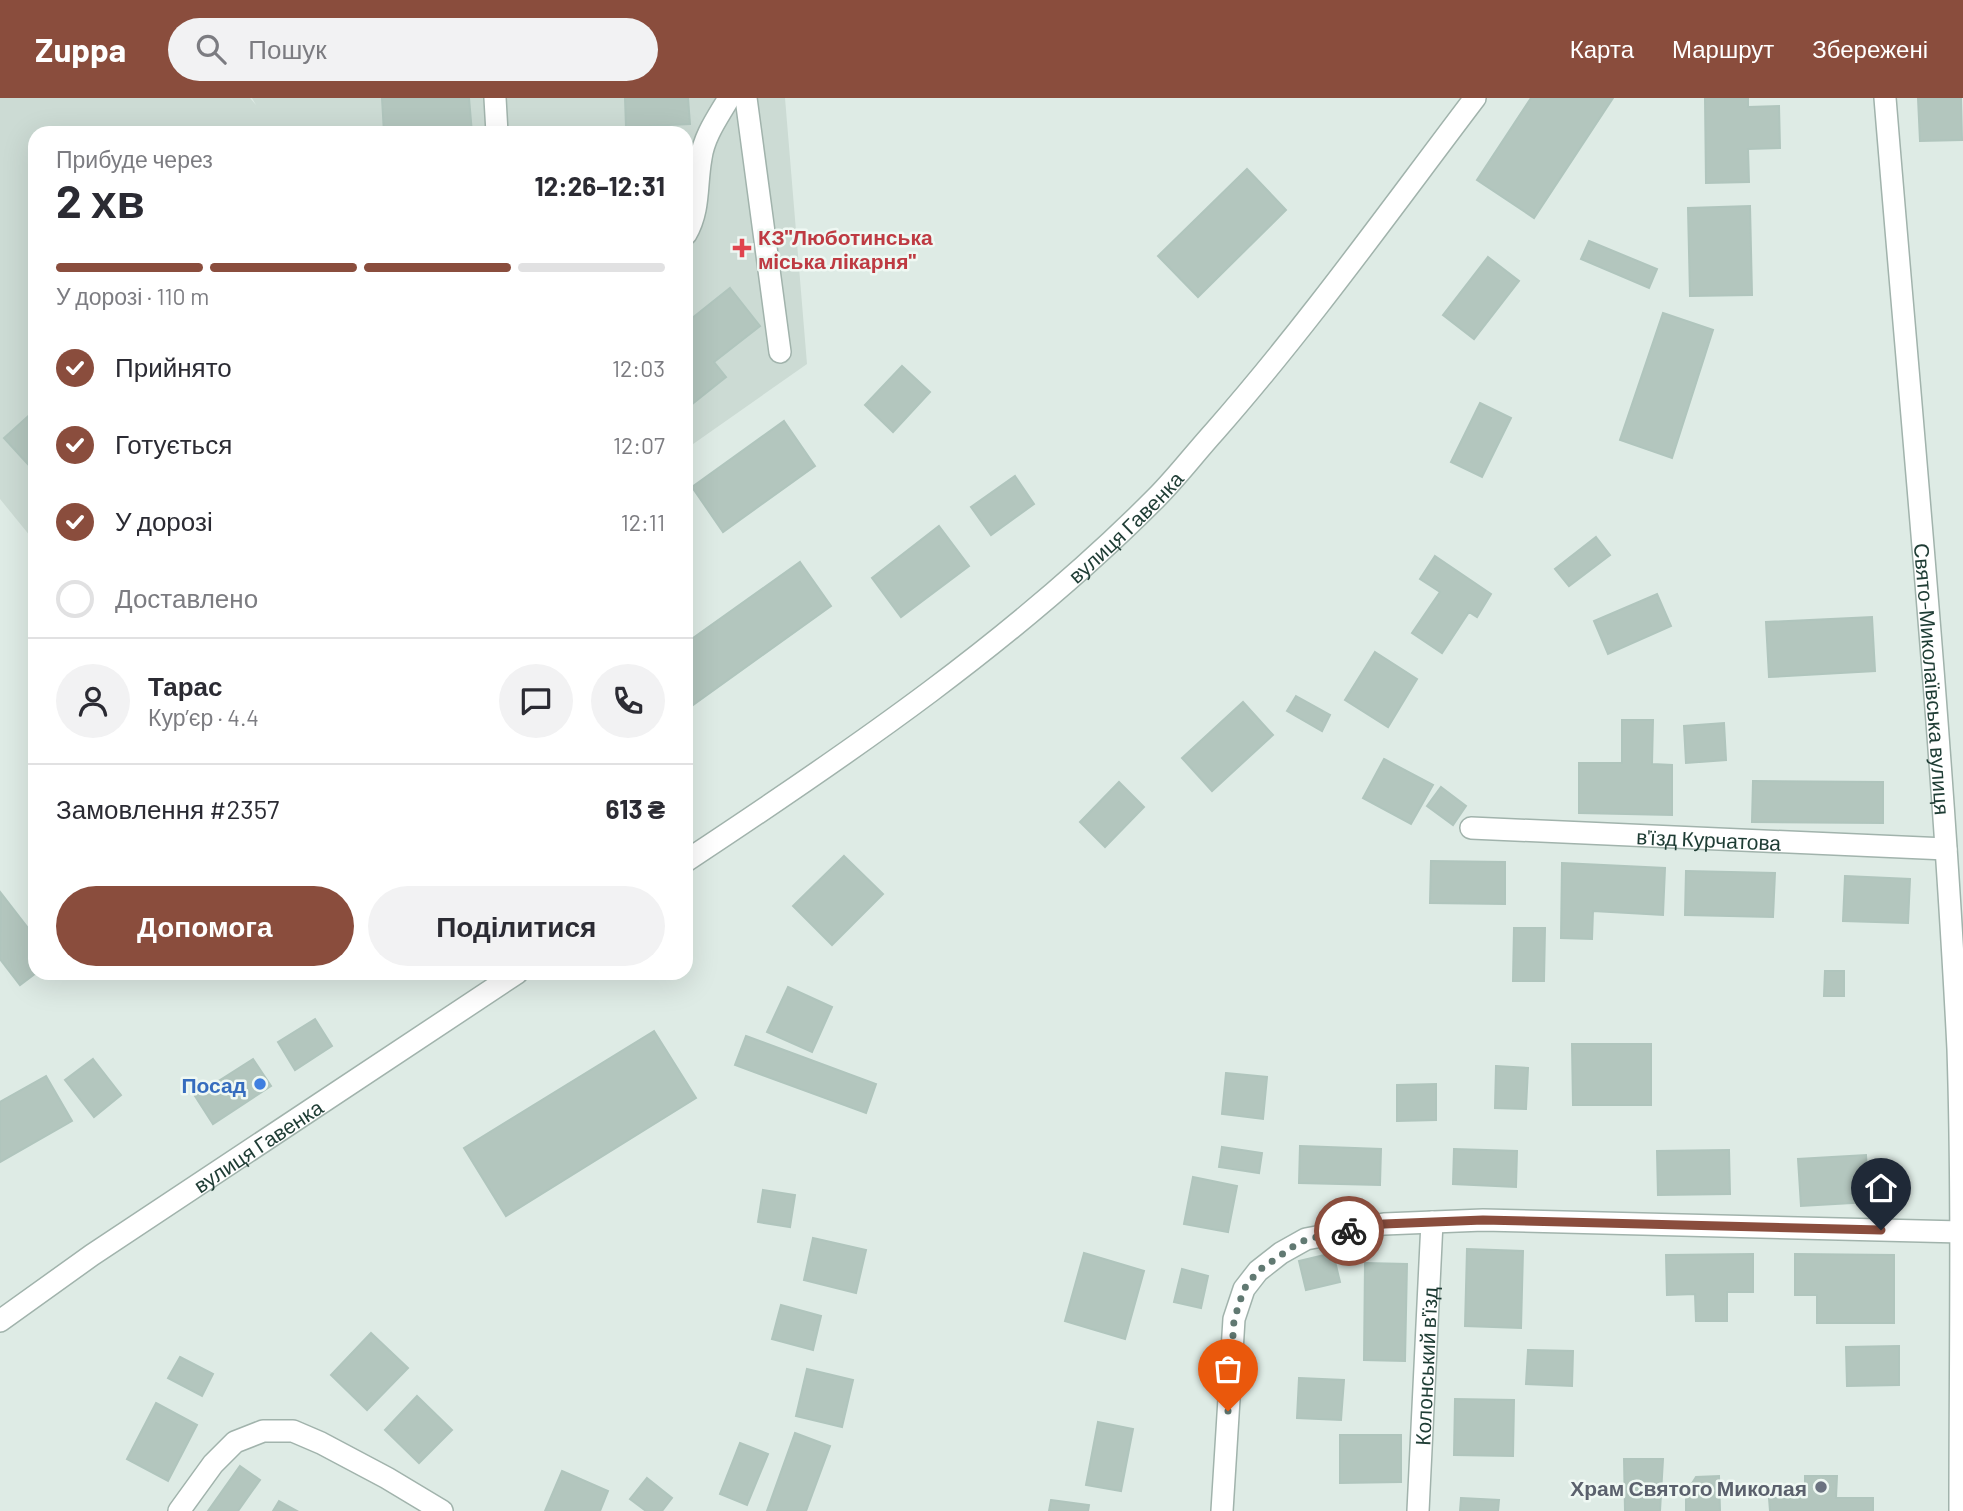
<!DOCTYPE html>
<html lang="uk">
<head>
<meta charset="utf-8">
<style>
	body { margin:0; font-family:Barlow,sans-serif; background:#f2f2f3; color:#2b2b33; height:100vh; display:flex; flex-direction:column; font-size:26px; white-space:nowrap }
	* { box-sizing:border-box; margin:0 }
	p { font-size:23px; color:#7c7c81 }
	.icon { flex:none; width:38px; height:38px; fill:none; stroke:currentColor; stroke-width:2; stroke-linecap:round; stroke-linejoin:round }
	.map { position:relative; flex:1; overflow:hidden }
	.sheet { position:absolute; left:28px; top:28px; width:665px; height:854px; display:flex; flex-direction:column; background:#fff; border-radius:21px; box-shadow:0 7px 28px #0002 }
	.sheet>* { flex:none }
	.pin { position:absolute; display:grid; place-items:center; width:60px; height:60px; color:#fff; margin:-72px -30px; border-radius:50% 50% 50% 0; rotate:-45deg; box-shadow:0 0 7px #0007 }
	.pin .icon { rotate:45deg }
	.courier { position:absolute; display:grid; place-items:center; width:70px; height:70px; margin:-35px; border:5px solid #8a4d3d; border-radius:50%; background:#fff; color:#222; box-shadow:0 2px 9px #0007 }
	.summary em { font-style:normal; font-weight:700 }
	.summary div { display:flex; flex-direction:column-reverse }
	.summary { display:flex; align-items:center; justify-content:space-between; height:119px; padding:0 28px }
	h1 { font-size:46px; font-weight:700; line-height:52px }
	.bar { display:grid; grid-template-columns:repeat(4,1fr); gap:10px 7px; align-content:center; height:84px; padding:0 28px }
	.bar i { height:9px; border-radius:5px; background:#e1e1e2 }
	.bar .on { background:#8a4d3d }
	.bar p { grid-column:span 4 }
	.line { display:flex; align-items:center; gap:18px; padding:0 28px; border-top:2px solid #e1e1e2 }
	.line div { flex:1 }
	.round { display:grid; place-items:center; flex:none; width:74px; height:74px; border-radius:37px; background:#f2f2f3 }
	ol { padding:0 28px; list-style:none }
	li { display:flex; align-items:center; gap:21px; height:77px }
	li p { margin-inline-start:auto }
	li .icon { padding:7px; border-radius:50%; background:#8a4d3d; color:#fff; stroke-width:4 }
	li:last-child { color:#7c7c81 }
	li i { width:38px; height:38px; border:4px solid #e1e1e2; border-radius:50% }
	.cta { display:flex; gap:14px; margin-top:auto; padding:14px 28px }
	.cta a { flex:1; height:80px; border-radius:42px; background:#8a4d3d; color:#fff; font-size:28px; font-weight:700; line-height:80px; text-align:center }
	.cta a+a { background:#f2f2f3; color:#2b2b33 }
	header { display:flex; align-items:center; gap:42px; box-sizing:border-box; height:98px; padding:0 35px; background:#8a4d3d; color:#fff }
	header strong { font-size:33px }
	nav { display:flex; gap:38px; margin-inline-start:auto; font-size:24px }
	.search { width:490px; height:63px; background:#f2f2f3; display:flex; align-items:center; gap:18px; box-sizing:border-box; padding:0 24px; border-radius:38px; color:#7c7c81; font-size:26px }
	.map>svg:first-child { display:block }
	.built { fill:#ccdbd4 }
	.building { fill:#b3c6be; stroke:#b0c5bd; stroke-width:2 }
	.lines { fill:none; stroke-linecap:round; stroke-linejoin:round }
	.minor-casing { stroke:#a1b3ac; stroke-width:24 }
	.minor { stroke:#fff; stroke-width:21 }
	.done { stroke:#617972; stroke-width:7; stroke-dasharray:0 12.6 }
	.route { stroke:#8a4d3d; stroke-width:9 }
	.health-dot { fill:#e0444e; stroke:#eff8f3; stroke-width:2.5 }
	.shop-dot { fill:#3f7fe0; stroke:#eff8f3; stroke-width:2.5 }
	.worship-dot { fill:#6b7280; stroke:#eff8f3; stroke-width:2.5 }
	.labels { text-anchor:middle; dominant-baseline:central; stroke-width:5; stroke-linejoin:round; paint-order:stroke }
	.health-label { font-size:21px; font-weight:bold; fill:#be3a42; stroke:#eff8f3; text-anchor:start }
	.street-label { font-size:21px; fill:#1e3c34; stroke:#eff8f3 }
	.shop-label { font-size:21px; font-weight:bold; fill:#366cbe; stroke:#eff8f3; text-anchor:end }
	.worship-label { font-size:21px; font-weight:bold; fill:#5b616d; stroke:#eff8f3; text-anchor:end }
</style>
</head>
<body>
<header>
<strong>Zuppa</strong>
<div class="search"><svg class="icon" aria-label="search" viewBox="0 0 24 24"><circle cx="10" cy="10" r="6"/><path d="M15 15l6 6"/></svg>Пошук</div>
<nav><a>Карта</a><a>Маршрут</a><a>Збережені</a></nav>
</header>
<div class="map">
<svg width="1963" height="1413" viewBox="0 0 1963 1413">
	<rect width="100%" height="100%" fill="#deebe5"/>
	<!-- built -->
	<path class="built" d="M0 0H250L256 7 252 0H785L807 266 686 351V35H278L272 29 276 35H35V444L0 401Z"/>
	<!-- building -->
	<path class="building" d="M382 0H469L472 35H384Z
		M625 0H688L690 26 626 29Z
		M1531 0H1613L1534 120 1477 82Z
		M1705 0H1748V9L1779 8 1780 50 1748 51 1749 84 1706 85Z
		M1918 0H1961L1962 42 1920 43Z
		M1247 71 1286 112 1198 199 1158 158Z
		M1750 108 1752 197 1690 198 1688 110Z
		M1589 143 1657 171 1649 190 1581 161Z
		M1488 159 1519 183 1474 241 1443 217Z
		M730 190 760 228 714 264 726 279 686 311V225Z
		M1663 215 1713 232 1672 360 1620 342Z
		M902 268 930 294 893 334 865 307Z
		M1480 305 1511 320 1482 379 1451 364Z
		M35 312V374L4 340Z
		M784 323 815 368 723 434 692 389Z
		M1015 378 1034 406 991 437 971 409Z
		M939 428 969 468 901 519 872 480Z
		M1596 439 1610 457 1569 488 1555 471Z
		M1435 458 1491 496 1477 519 1469 514 1442 555 1412 535 1440 494 1420 481Z
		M800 464 831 508 686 612V545Z
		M1657 496 1671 528 1608 556 1594 523Z
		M1872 519 1875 573 1769 579 1766 524Z
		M1375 554 1417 581 1388 629 1345 602Z
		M1296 598 1330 617 1322 633 1287 613Z
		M1243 604 1273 637 1212 693 1182 660Z
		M1622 622H1653L1652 666 1672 667V717L1579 715V665H1622Z
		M1724 625 1726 662 1686 665 1684 628Z
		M1384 661 1433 687 1411 726 1363 700Z
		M1753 683 1883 684V725L1752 724Z
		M1119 684 1144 709 1105 749 1080 724Z
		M1441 689 1466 708 1453 727 1427 708Z
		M844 758 883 796 832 847 793 808Z
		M1431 763 1505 764V806L1430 805Z
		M1562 765 1665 770 1663 817 1593 813 1592 841 1561 840Z
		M1686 773 1775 775 1773 819 1685 817Z
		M1845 778 1910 781 1908 825 1843 823Z
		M1 795 35 839 36 875 20 887 0 861Z
		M1514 830H1545L1544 883H1513Z
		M1825 873H1844V898H1824Z
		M788 889 832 909 812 954 767 934Z
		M315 921 332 948 295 972 278 944Z
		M654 933 696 1000 506 1118 464 1050Z
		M746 938 876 986 866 1015 735 967Z
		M1572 946H1651V1007H1573Z
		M93 961 121 997 94 1019 65 982Z
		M253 961 271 988 213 1026 195 998Z
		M1496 968 1528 970 1526 1011 1495 1010Z
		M1226 975 1267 979 1263 1021 1222 1016Z
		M46 978 72 1023 0 1064V1004Z
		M1436 986V1022L1397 1023V987Z
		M1300 1048 1381 1051 1380 1087 1299 1085Z
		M1222 1049 1262 1055 1259 1075 1219 1069Z
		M1454 1051 1517 1053 1516 1089 1453 1086Z
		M1729 1052 1730 1096 1658 1097 1657 1053Z
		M1866 1057 1869 1104 1801 1108 1798 1061Z
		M1193 1079 1237 1088 1228 1134 1184 1126Z
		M763 1092 795 1097 790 1129 758 1124Z
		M813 1140 866 1152 856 1195 804 1182Z
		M1467 1151 1523 1153 1521 1230 1465 1228Z
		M1084 1155 1144 1173 1125 1241 1065 1223Z
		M1333 1155 1340 1184 1306 1192 1299 1163Z
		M1753 1156V1194H1727V1223H1696L1695 1196 1667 1197 1666 1157Z
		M1795 1156 1894 1157V1225H1817V1197H1795Z
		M1365 1165 1407 1166 1405 1263 1364 1262Z
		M1182 1171 1208 1178 1201 1210 1174 1204Z
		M781 1207 821 1218 813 1252 772 1241Z
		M371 1235 408 1270 367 1312 331 1277Z
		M1899 1248V1287L1847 1288 1846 1249Z
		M1528 1252 1573 1253 1572 1288 1526 1286Z
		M180 1259 213 1276 202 1298 168 1280Z
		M807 1271 853 1282 842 1329 796 1318Z
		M1299 1280 1344 1282 1341 1322 1297 1320Z
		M417 1298 452 1332 419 1365 385 1332Z
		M1455 1301 1514 1302 1513 1358 1454 1357Z
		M156 1305 197 1327 168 1383 127 1361Z
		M1098 1324 1133 1331 1121 1393 1086 1387Z
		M795 1335 830 1348 806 1413H767Z
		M1340 1337H1401V1384L1340 1385Z
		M740 1345 768 1356 747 1407 720 1396Z
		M1624 1361H1663L1660 1413H1625Z
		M240 1368 260 1382 238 1413H208Z
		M562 1373 608 1393 600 1413H545Z
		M1719 1378 1720 1413H1686V1395L1696 1379Z
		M1805 1378H1837L1836 1400H1873V1413H1770L1769 1400H1805Z
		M647 1380 672 1400 662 1413H646L630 1401Z
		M1461 1400 1499 1402 1498 1413H1460Z
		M1051 1402 1089 1407 1088 1413H1049Z
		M279 1403 297 1413H273Z"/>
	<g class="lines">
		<!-- minor casing -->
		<g class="minor-casing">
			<g id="minor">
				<path d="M495 0 497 35"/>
				<path d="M746 0 780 254"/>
				<path id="s1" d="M1885 0C1911 317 1942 633 1958 951 1963 1104 1960 1259 1960 1413"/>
				<path d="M686 136C700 112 696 87 701 60 704 38 718 19 729 0"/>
				<path id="s2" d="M1471 730 1946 751"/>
				<path id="s3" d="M686 763C851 654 1016 541 1156 400 1177 379 1195 355 1215 333 1308 227 1390 112 1475 0"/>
				<path id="s4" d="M0 1223 92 1157 517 875"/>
				<path d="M179 1413 213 1366 235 1344 263 1333H293L321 1345 387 1380 442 1413"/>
				<path d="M1222 1413 1234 1221 1244 1191 1258 1173 1281 1155 1306 1141 1384 1126 1483 1122 1961 1134"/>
				<path id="s5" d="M1418 1413 1432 1124"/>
			</g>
		</g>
		<!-- minor -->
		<use href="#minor" class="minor"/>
	</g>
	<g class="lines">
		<!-- done -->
		<path class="done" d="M1228 1313 1234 1222 1244 1191 1258 1173 1294 1148 1307 1141 1349 1133"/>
		<!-- route -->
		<path class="route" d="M1349 1133 1384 1126 1483 1122 1881 1132"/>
	</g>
	<!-- markers -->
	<path class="health-dot" d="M738.5 139.5h7v7h7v7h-7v7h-7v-7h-7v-7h7z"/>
	<circle class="shop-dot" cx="260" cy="986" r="7"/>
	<circle class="worship-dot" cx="1821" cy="1389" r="7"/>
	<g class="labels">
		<!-- health labels -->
		<g class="health-label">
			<text x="758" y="138">КЗ"Люботинська<tspan x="758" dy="24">мiська лiкарня"</tspan></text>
		</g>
		<!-- street labels -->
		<g class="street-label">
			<text stroke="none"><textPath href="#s3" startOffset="553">вулиця Гавенка</textPath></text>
			<text stroke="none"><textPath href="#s1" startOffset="583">Свято-Миколаївська вулиця</textPath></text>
			<text stroke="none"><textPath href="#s2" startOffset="238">в'їзд Курчатова</textPath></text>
			<text stroke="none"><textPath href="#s4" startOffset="312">вулиця Гавенка</textPath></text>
			<text stroke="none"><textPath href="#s5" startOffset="145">Колонський в'їзд</textPath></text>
		</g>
		<!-- shop labels -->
		<g class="shop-label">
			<text x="246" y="986">Посад</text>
		</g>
		<!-- worship labels -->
		<g class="worship-label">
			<text x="1807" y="1389">Храм Святого Миколая</text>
		</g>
	</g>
</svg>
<div class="pin" style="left:1228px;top:1313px;background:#ea580c"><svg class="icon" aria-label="bag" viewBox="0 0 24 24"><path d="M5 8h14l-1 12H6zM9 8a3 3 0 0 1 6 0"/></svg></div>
<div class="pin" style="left:1881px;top:1132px;background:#1f2937"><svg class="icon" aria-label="home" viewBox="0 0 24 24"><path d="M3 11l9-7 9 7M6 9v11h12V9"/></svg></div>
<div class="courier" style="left:1349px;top:1133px"><svg class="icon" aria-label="bike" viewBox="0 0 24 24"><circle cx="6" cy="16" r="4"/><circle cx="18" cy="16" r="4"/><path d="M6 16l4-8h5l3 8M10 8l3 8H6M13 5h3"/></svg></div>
<section class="sheet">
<div class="summary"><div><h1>2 хв</h1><p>Прибуде через</p></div><em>12:26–12:31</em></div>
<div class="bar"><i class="on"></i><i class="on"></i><i class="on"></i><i></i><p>У дорозі · 110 m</p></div>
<ol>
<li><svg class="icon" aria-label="check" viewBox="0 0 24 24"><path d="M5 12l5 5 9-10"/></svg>Прийнято<p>12:03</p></li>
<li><svg class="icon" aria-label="check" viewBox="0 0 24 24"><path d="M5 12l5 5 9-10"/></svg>Готується<p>12:07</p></li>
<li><svg class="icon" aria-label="check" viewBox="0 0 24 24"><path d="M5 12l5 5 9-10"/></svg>У дорозі<p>12:11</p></li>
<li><i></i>Доставлено</li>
</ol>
<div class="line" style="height:126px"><a class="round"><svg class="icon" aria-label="person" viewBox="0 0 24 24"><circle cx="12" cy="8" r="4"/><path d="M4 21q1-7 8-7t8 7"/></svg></a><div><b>Тарас</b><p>Кур’єр · 4.4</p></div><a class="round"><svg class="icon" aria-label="chat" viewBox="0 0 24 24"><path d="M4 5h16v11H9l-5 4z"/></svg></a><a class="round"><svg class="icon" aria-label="phone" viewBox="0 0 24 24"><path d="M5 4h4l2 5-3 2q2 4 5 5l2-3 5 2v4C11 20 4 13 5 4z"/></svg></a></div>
<div class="line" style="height:91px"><div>Замовлення #2357</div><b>613 ₴</b></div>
<div class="cta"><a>Допомога</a><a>Поділитися</a></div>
</section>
</div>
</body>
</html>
